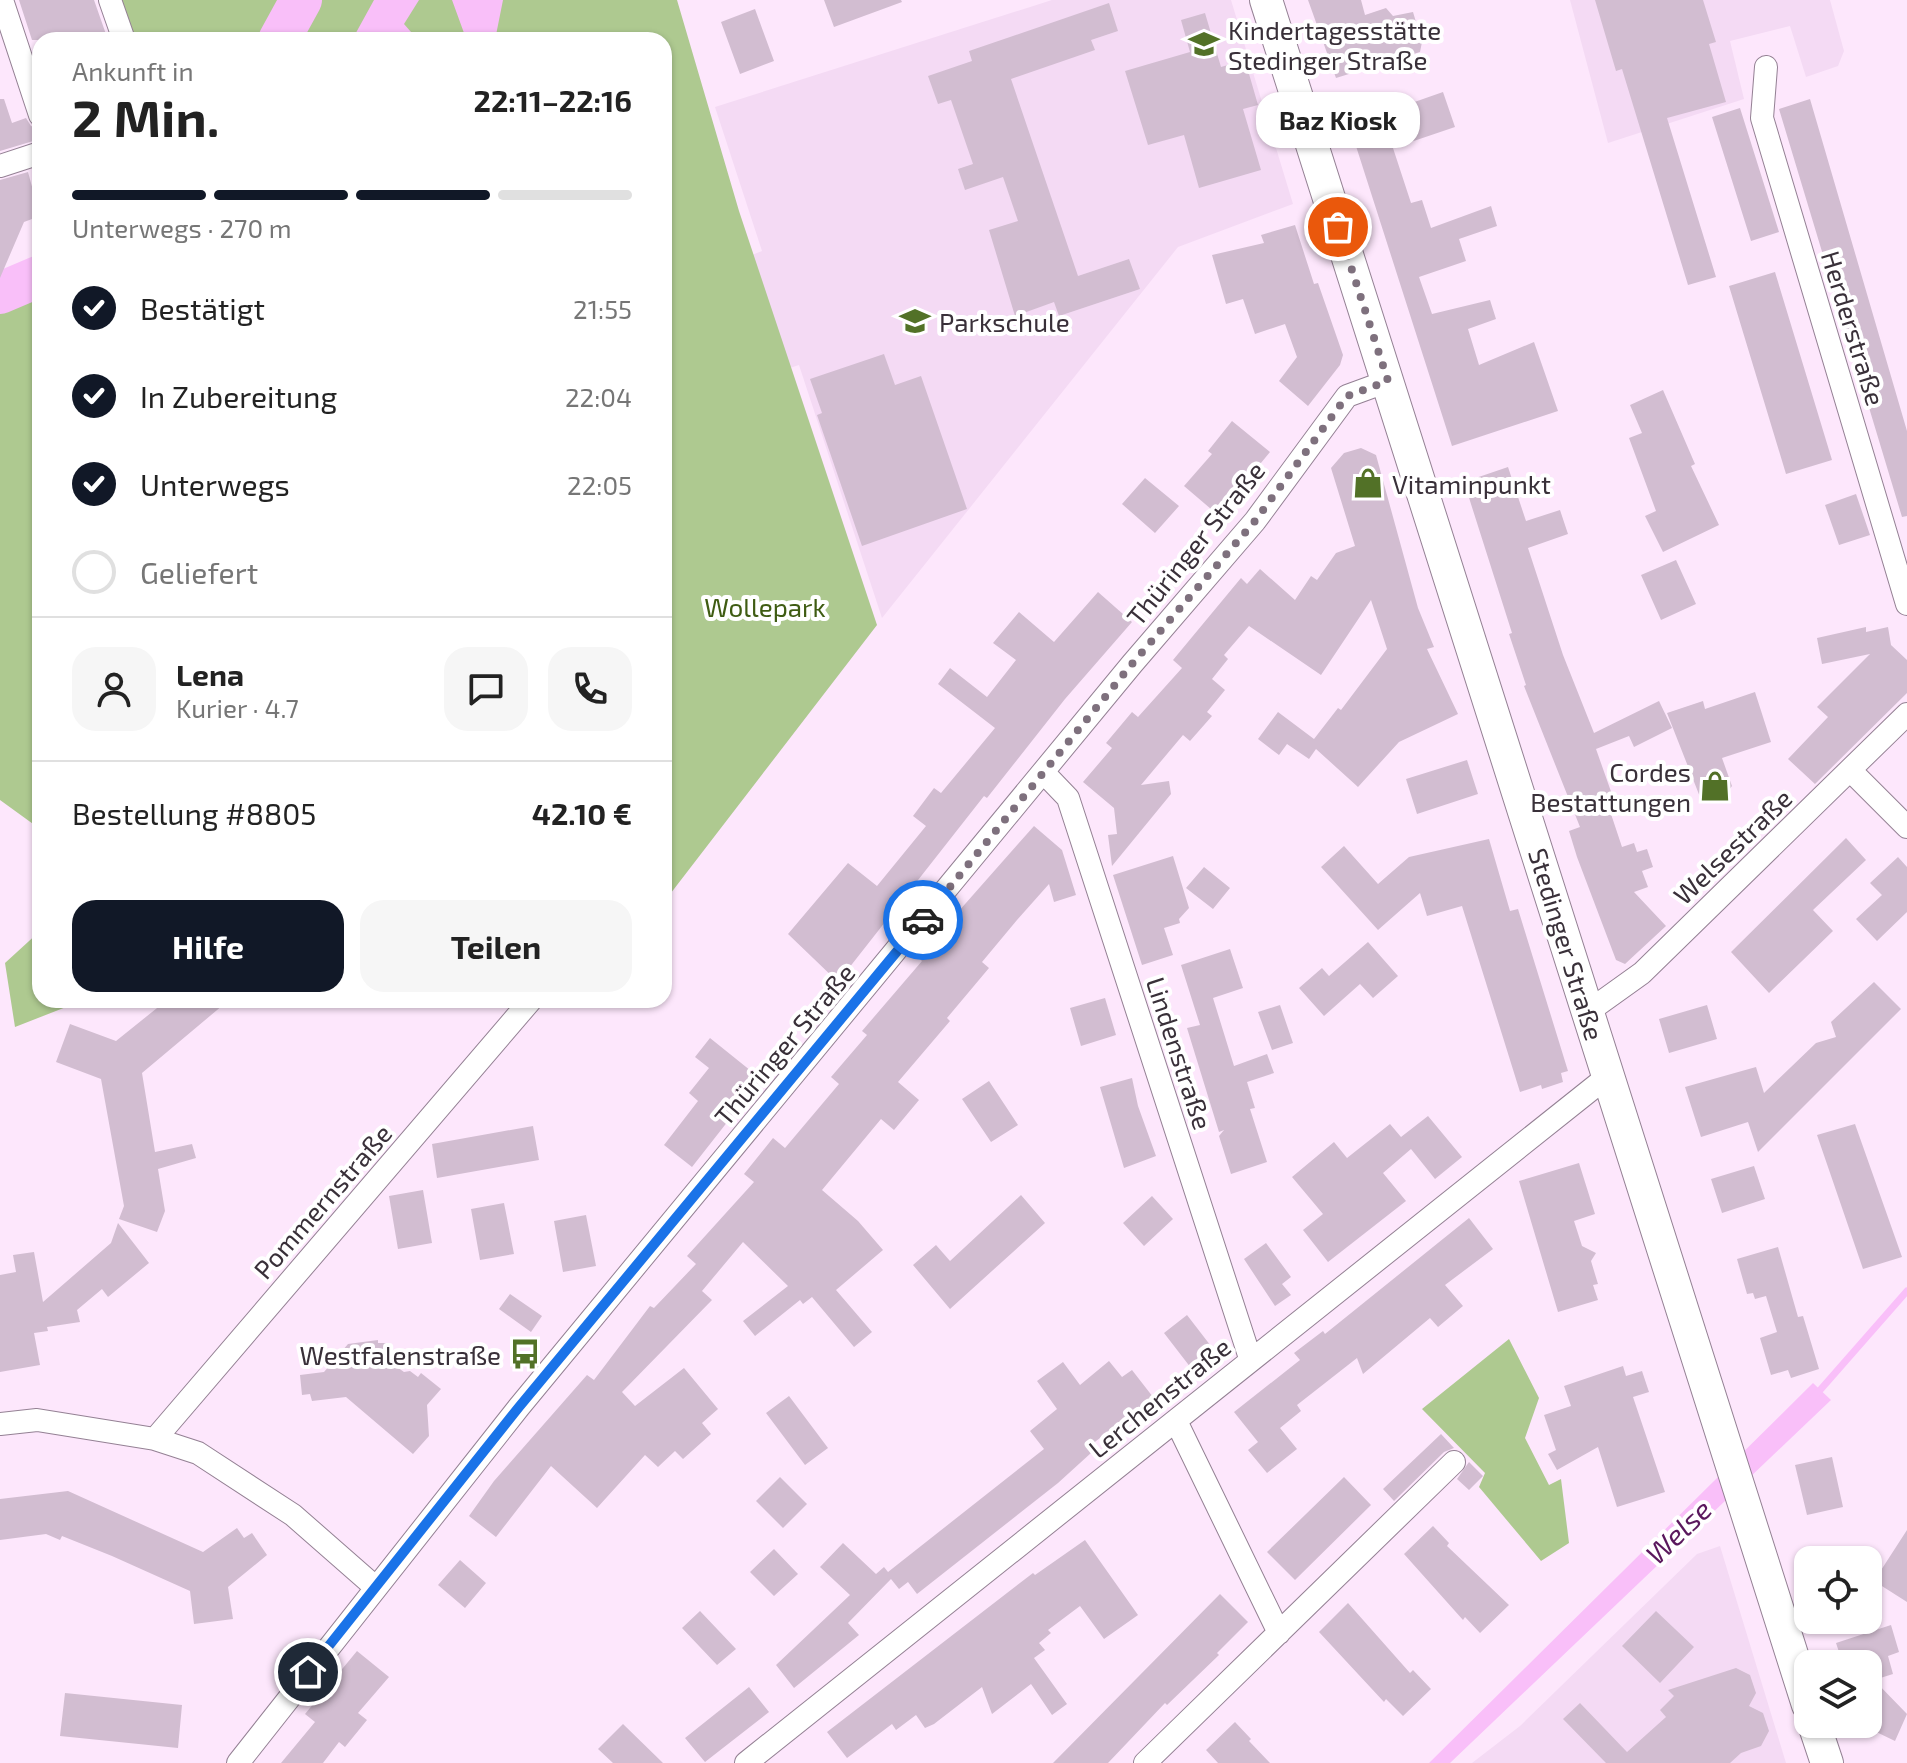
<!DOCTYPE html>
<html lang="de">
<head>
<meta charset="utf-8">
<style>
	body { margin:0; font-family:"Exo 2",sans-serif; background:#f6f6f6; color:#222; height:100vh; display:flex; flex-direction:column; font-size:30px; white-space:nowrap }
	* { box-sizing:border-box; margin:0 }
	p { font-size:26px; color:#767676 }
	.icon { flex:none; width:44px; height:44px; fill:none; stroke:currentColor; stroke-width:2; stroke-linecap:round; stroke-linejoin:round }
	.map { position:relative; flex:1; overflow:hidden }
	.sheet { position:absolute; left:32px; top:32px; width:640px; height:976px; display:flex; flex-direction:column; background:#fff; border-radius:24px; box-shadow:0 2px 6px #0004 }
	.sheet>* { flex:none }
	.controls { position:absolute; left:1794px; top:1546px; display:grid; gap:16px }
	.controls a { display:grid; place-items:center; width:88px; height:88px; border-radius:16px; background:#fff; box-shadow:0 2px 6px #0004; font-size:40px }
	.pin { position:absolute; display:grid; place-items:center; width:68px; height:68px; color:#fff; margin:-34px; border:4px solid #fff; border-radius:50%; box-shadow:0 2px 8px #0007 }
	.courier { position:absolute; display:grid; place-items:center; width:80px; height:80px; margin:-40px; border:6px solid #1a73e8; border-radius:50%; background:#fff; color:#222; box-shadow:0 2px 10px #0007 }
	.bubble { position:absolute; height:56px; border-radius:24px; background:#fff; box-shadow:0 2px 6px #0004; font-size:26px; font-weight:700; line-height:56px; text-align:center }
	.summary em { font-style:normal; font-weight:700 }
	.summary div { display:flex; flex-direction:column-reverse }
	.summary { display:flex; align-items:center; justify-content:space-between; height:136px; padding:0 40px }
	h1 { font-size:52px; font-weight:700; line-height:60px }
	.bar { display:grid; grid-template-columns:repeat(4,1fr); gap:12px 8px; align-content:center; height:96px; padding:0 40px }
	.bar i { height:10px; border-radius:6px; background:#e0e0e0 }
	.bar .on { background:#111827 }
	.bar p { grid-column:span 4 }
	.line { display:flex; align-items:center; gap:20px; padding:0 40px; border-top:2px solid #e0e0e0 }
	.line div { flex:1 }
	.round { display:grid; place-items:center; flex:none; width:84px; height:84px; border-radius:24px; background:#f6f6f6 }
	ol { padding:0 40px; list-style:none }
	li { display:flex; align-items:center; gap:24px; height:88px }
	li p { margin-inline-start:auto }
	li .icon { padding:8px; border-radius:50%; background:#111827; color:#fff; stroke-width:4 }
	li:last-child { color:#767676 }
	li i { width:44px; height:44px; border:4px solid #e0e0e0; border-radius:50% }
	.button { display:flex; gap:16px; margin-top:auto; padding:16px 40px }
	.button a { flex:1; height:92px; border-radius:24px; background:#111827; color:#fff; font-size:32px; font-weight:700; line-height:92px; text-align:center }
	.button a+a { background:#f6f6f6; color:#222 }
	.map>svg:first-child { display:block }
	.built { fill:#f4daf4 }
	.green { fill:#aec990 }
	.water { fill:#f9bff9 }
	.lines { fill:none; stroke-linecap:round; stroke-linejoin:round }
	.stream { stroke:#f9bff9; stroke-width:7 }
	.river { stroke:#f9bff9; stroke-width:42 }
	.building { fill:#d2bdd1 }
	.street-casing { stroke:#948194; stroke-width:24 }
	.secondary-casing { stroke:#948194; stroke-width:34 }
	.street { stroke:#fff; stroke-width:22 }
	.secondary { stroke:#fff; stroke-width:32 }
	.done { stroke:#7e707d; stroke-width:8; stroke-dasharray:0 14.4 }
	.route { stroke:#1a73e8; stroke-width:10 }
	.labels { text-anchor:middle; dominant-baseline:central; stroke-width:8; stroke-linejoin:round; paint-order:stroke }
	.poi-label { font-size:26px; fill:#393039; stroke:#fff; text-anchor:start }
	.street-label { font-size:26px; fill:#393039; stroke:#fff }
	.park-label { font-size:26px; fill:#3f5c13; stroke:#fff }
	.water-label { font-size:28px; font-style:italic; fill:#5a185d; stroke:#fff }
</style>
</head>
<body>
<div class="map">
<svg width="1907" height="1763" viewBox="0 0 1907 1763">
	<rect width="100%" height="100%" fill="#fde7fc"/>
	<!-- built -->
	<path class="built" d="M1052 0H1231L1293 204 1178 247 882 618 799 365 733 387 696 277 762 251 715 107Z
		M1570 0H1830L1844 51 1838 66 1806 77 1790 26 1730 41 1744 99 1608 143Z
		M1720 1546 1786 1763H1472L1520 1726 1697 1554Z"/>
	<!-- green -->
	<path class="green" d="M117 0H677L739 211 877 625 664 902V40H130Z
		M40 260V829L0 800V276Z
		M40 931V1000H84L15 1027 5 963Z
		M1509 1339 1539 1398 1525 1438 1549 1485 1561 1479 1569 1543 1541 1561 1479 1487 1485 1473 1422 1409Z"/>
	<!-- water -->
	<path class="water" d="M374 0H419L404 24 418 40H352Z
		M452 0H503L495 40H457L464 33Z
		M1813 1383 1831 1400 1450 1763H1429Z"/>
	<g class="lines">
		<!-- stream -->
		<path class="stream" d="M1814 1397 1907 1291"/>
		<!-- river -->
		<path class="river" d="M279 40 301 0
			M0 293 40 276"/>
	</g>
	<!-- building -->
	<path class="building" d="M19 0H94L108 40H32Z
		M824 0H901L902 2 834 27Z
		M1308 0H1361L1365 15 1386 8 1393 16 1413 12 1422 42 1420 52 1336 78Z
		M1595 0H1703L1716 42 1709 44 1726 102 1667 118 1716 277 1688 285 1622 69 1616 71Z
		M1109 3 1118 31 1091 40 1095 50 1011 79 1078 276 1129 259 1140 289 1059 316 1054 302 1015 316 989 230 1018 221 1003 177 965 190 958 169 973 164 951 100 938 104 928 76 972 61 969 51Z
		M755 9 774 61 740 74 721 22Z
		M1205 13 1221 67 1245 60 1258 105 1243 109 1261 170 1199 188 1184 135 1148 145 1125 71 1190 52 1181 20Z
		M1443 92 1455 127 1393 148 1411 203 1422 200 1431 228 1491 206 1497 226 1459 239 1466 261 1419 277 1432 314 1490 300 1496 319 1468 329 1479 365 1534 342 1558 411 1452 446 1347 118 1401 99 1403 106Z
		M0 99H4L12 123 26 118 31 126 40 129V139L0 151Z
		M1810 99 1907 431V516L1902 517 1779 109Z
		M1740 108 1779 232 1751 241 1712 117Z
		M28 172 40 216 24 222 0 278V180Z
		M1295 225 1314 284 1318 283 1343 355 1340 365 1308 406 1279 381 1297 357 1285 324 1255 334 1243 299 1226 304 1212 255 1264 243 1261 235Z
		M1775 272 1832 460 1786 474 1729 286Z
		M884 354 895 385 921 376 967 509 862 546 817 415 822 413 810 379Z
		M1663 390 1695 464 1691 466 1719 525 1663 552 1645 516 1656 511 1629 438 1642 433 1630 405Z
		M1232 421 1270 452 1218 515 1184 486 1212 454 1208 451Z
		M1361 448 1376 455 1418 608 1434 647 1427 649 1458 714 1399 742 1358 787 1316 749 1309 759 1287 744 1279 755 1258 739 1278 712 1314 739 1338 708 1341 710 1387 649 1371 600 1321 675 1249 626 1224 655 1228 659 1212 679 1225 690 1207 712 1212 716 1190 741 1183 735 1141 785 1169 781 1171 794 1112 866 1108 835 1117 834 1114 808 1083 782 1112 748 1106 743 1132 712 1138 717 1182 668 1173 660 1241 578 1247 584 1260 569 1295 600 1311 576 1317 580 1336 553 1355 546 1331 468 1344 453Z
		M1508 467 1526 521 1560 510 1568 534 1528 548 1563 655 1594 733 1659 701 1672 728 1634 747 1629 736 1596 749 1614 800 1607 802 1622 847 1634 843 1637 852 1647 849 1653 867 1642 871 1648 887 1634 892 1666 926 1625 964 1616 960 1577 857 1569 831 1580 827 1524 686 1526 685 1509 634 1512 633 1464 482Z
		M1145 478 1179 506 1155 533 1122 504Z
		M1856 494 1870 535 1839 545 1825 505Z
		M1676 560 1696 604 1661 620 1641 575Z
		M1098 592 1132 622 1065 699 987 798 984 796 838 982 788 934 848 863 877 886 926 826 913 816 934 788 941 793 995 728 938 684 950 668 987 697 1016 660 993 643 1019 612 1054 642Z
		M1866 627V632L1888 627 1891 645 1907 660V693L1815 784 1788 759 1828 717 1817 707 1870 654 1822 664 1817 638Z
		M1755 692 1771 742 1722 758 1732 786 1719 803 1700 797 1667 713 1703 701 1705 709Z
		M1467 760 1478 794 1417 814 1406 779Z
		M1034 826 1062 850 1076 895 1054 902 1049 884 1017 920 982 962 989 968 947 1018 950 1021 898 1082 919 1100 894 1130 881 1119 822 1190 858 1221 883 1250 836 1290 872 1332 854 1347 812 1297 803 1304 800 1300 755 1336 743 1321 788 1286 743 1242 702 1291 712 1300 622 1392 635 1406 684 1368 718 1409 702 1423 711 1434 683 1459 675 1451 658 1467 645 1455 597 1508 551 1466 496 1537 469 1516 494 1481 587 1375 594 1380 650 1306 654 1308 696 1264 687 1256 754 1182 744 1174 773 1138 785 1148 839 1084 831 1077 867 1035 862 1031 922 961 919 958 943 929Z
		M1846 838 1866 860 1813 910 1833 931 1769 993 1731 952Z
		M1489 839 1510 911 1518 909 1568 1071 1561 1073 1563 1082 1542 1089 1541 1085 1520 1092 1462 906 1427 916 1420 893 1378 930 1321 867 1344 846 1378 884 1409 857Z
		M1173 856 1189 908 1179 919 1180 923 1164 928 1173 955 1142 965 1113 875Z
		M1898 857 1907 867V912L1877 941 1856 919 1882 895 1870 883Z
		M1204 867 1230 888 1213 909 1186 888Z
		M1368 942 1398 976 1373 998 1360 984 1324 1016 1299 988 1322 968 1329 976Z
		M1230 949 1243 988 1213 998 1234 1066 1267 1054 1274 1073 1247 1082 1255 1108 1250 1109 1267 1162 1231 1174 1219 1136 1224 1130 1219 1132 1187 1028 1200 1025 1181 965Z
		M1874 982 1901 1009 1758 1152 1748 1122 1701 1137 1685 1087 1756 1067 1764 1093 1816 1043 1836 1037 1831 1022Z
		M1105 998 1116 1035 1081 1046 1070 1008Z
		M167 1000H229L142 1073 155 1152 192 1144 196 1158 158 1169 165 1211 157 1232 119 1219 124 1206 101 1079 56 1062 70 1024 116 1041Z
		M1280 1005 1293 1043 1272 1050 1258 1012Z
		M1707 1005 1717 1039 1669 1053 1659 1019Z
		M710 1038 761 1079 692 1167 664 1145 698 1101 689 1093 709 1068 695 1057Z
		M1132 1078 1138 1106 1156 1156 1124 1168 1100 1087Z
		M989 1081 1018 1125 991 1142 962 1099Z
		M1428 1116 1462 1157 1435 1179 1411 1149 1383 1173 1406 1201 1328 1262 1303 1230 1323 1214 1292 1177 1334 1142 1347 1158 1390 1124 1401 1137Z
		M1855 1124 1902 1257 1863 1269 1817 1135Z
		M533 1126 539 1160 437 1178 432 1144Z
		M1579 1163 1595 1214 1574 1221 1582 1246 1596 1253 1591 1261 1598 1284 1593 1285 1598 1300 1558 1312 1519 1181Z
		M1754 1166 1765 1199 1722 1213 1711 1179Z
		M423 1190 432 1243 398 1249 389 1196Z
		M1021 1195 1045 1223 950 1309 913 1265 936 1245 950 1261Z
		M1152 1196 1173 1219 1144 1246 1123 1223Z
		M504 1203 514 1254 480 1260 471 1209Z
		M586 1215 596 1266 563 1272 554 1221Z
		M1469 1218 1493 1249 1445 1285 1463 1306 1438 1327 1430 1318 1363 1374 1357 1358 1297 1405 1301 1411 1280 1428 1297 1449 1267 1473 1248 1450 1258 1442 1234 1412 1300 1360 1294 1353 1323 1331 1325 1334Z
		M118 1223 149 1263 108 1297 102 1289 77 1310 80 1322 47 1327 48 1331 34 1333 40 1365 0 1372V1275L16 1272 13 1255 34 1252 43 1302 111 1243Z
		M1266 1243 1291 1277 1282 1284 1291 1295 1275 1306 1244 1259Z
		M1778 1247 1798 1317 1803 1316 1819 1369 1791 1378 1788 1370 1771 1375 1760 1338 1777 1332 1766 1296 1755 1299 1753 1293 1747 1294 1737 1259Z
		M510 1294 542 1316 531 1332 499 1309Z
		M1187 1315 1214 1350 1191 1368 1164 1333Z
		M378 1340V1343H386L387 1360 404 1372 410 1371 418 1377 421 1373 441 1389 427 1405 429 1436 413 1454 346 1397 312 1401 310 1394 302 1395 300 1375 324 1372 348 1344Z
		M1109 1361 1122 1377 1132 1370 1153 1397 1087 1448 1091 1453 1058 1483 917 1594 908 1582 899 1589 891 1579 848 1623 859 1635 794 1688 776 1665 850 1595 820 1567 843 1543 876 1574 884 1567 888 1572 1044 1449 1030 1431 1057 1409 1037 1381 1063 1362 1080 1385Z
		M1623 1366 1626 1376 1642 1371 1649 1392 1633 1397 1665 1492 1617 1507 1598 1447 1557 1470 1548 1454 1556 1450 1544 1415 1571 1406 1564 1386Z
		M789 1396 828 1448 805 1465 766 1413Z
		M1441 1434 1454 1448 1444 1452 1394 1501 1383 1489Z
		M1832 1457 1843 1507 1807 1515 1795 1465Z
		M1469 1462 1483 1476 1469 1490 1457 1479Z
		M780 1477 807 1504 783 1528 756 1501Z
		M1344 1477 1371 1505 1295 1580 1267 1552Z
		M68 1491 203 1552 237 1528 244 1538 252 1533 267 1555 228 1587 233 1619 194 1624 190 1591 112 1556 62 1536 60 1540 46 1534 0 1540V1499Z
		M1433 1526 1449 1543 1447 1546 1509 1605 1480 1633 1465 1617 1463 1620 1404 1554Z
		M1907 1530V1602L1874 1581Z
		M1085 1540 1138 1615 1104 1639 1080 1606 1048 1630 1051 1633 1039 1643 1045 1650 1034 1658 1067 1704 1052 1715 1031 1684 992 1714 982 1687 934 1724 925 1728 916 1715 896 1730 892 1724 847 1758 827 1732 1033 1573 1035 1575Z
		M774 1549 798 1574 774 1596 750 1572Z
		M460 1560 486 1583 465 1608 438 1585Z
		M1220 1594 1248 1622 1217 1653 1219 1655 1167 1705 1165 1703 1108 1763H1053Z
		M1348 1603 1410 1673 1413 1670 1431 1689 1403 1716 1386 1699 1384 1702 1319 1632Z
		M700 1611 736 1649 717 1665 682 1628Z
		M1656 1611 1694 1647 1660 1683 1622 1646Z
		M1891 1625 1899 1652 1888 1656 1893 1674 1874 1680 1907 1714 1895 1741 1868 1728V1664H1843L1836 1643Z
		M357 1651 389 1677 358 1713 367 1720 345 1747 339 1742 323 1763H281L315 1722 305 1714Z
		M1736 1668 1750 1675 1756 1693 1749 1706 1763 1713 1769 1731 1761 1746 1741 1753 1730 1763H1606L1563 1719 1580 1703 1627 1752 1666 1717 1660 1710 1674 1696 1668 1690Z
		M749 1687 769 1712 705 1762 685 1738Z
		M65 1693 182 1705 178 1748 60 1736Z
		M1235 1722 1251 1739 1249 1741 1270 1763H1218L1206 1750Z
		M623 1724 663 1763H613L598 1749Z"/>
	<g class="lines">
		<!-- street casing -->
		<g class="street-casing">
			<path id="street" d="M2 0 40 115
				M110 0 124 40
				M1766 67 1762 118 1907 604
				M0 166 40 153
				M1850 770 1907 827
				M1044 773 1068 798 1250 1358
				M1589 1011 1642 973 1907 714
				M1176 1421 1279 1633
				M0 1424 37 1420 155 1439 198 1453 293 1515 374 1586
				M155 1439 531 1000
				M238 1763 519 1407 1132 664 1255 521 1347 396 1388 381
				M746 1763 1608 1076
				M1145 1763 1454 1462"/>
		</g>
		<!-- secondary casing -->
		<g class="secondary-casing">
			<path id="secondary" d="M1266 0 1808 1705
				M1814 1724 1827 1763"/>
		</g>
		<!-- street -->
		<use href="#street" class="street"/>
		<!-- secondary -->
		<use href="#secondary" class="secondary"/>
	</g>
	<g class="lines">
		<!-- done -->
		<path class="done" d="M923 920 1132 664 1255 521 1347 396 1388 381 1338 227"/>
		<!-- route -->
		<path class="route" d="M308 1672 519 1407 923 920"/>
	</g>
	<!-- icons -->
	<defs>
		<g id="school-bare" transform="scale(2.4)"><path d="M0-5L7-2L0 1L-7-2ZM-4 1L0 2.5L4 1V4Q0 6-4 4Z" fill="#527127" stroke="#fff" stroke-width="2.5" paint-order="stroke"/></g>
		<g id="shop-bare" transform="scale(2.4)"><path d="M-5-2.5h2.3a2.7 3.5 0 0 1 5.4 0H5L5.5 6h-11ZM-1.5-2.5h3a1.5 2.3 0 0 0-3 0Z" fill="#527127" stroke="#fff" stroke-width="2.5" paint-order="stroke"/></g>
		<g id="bus-bare" transform="scale(2.4)"><path d="M-5-6H5V4H4V6H2V4H-2V6H-4V4H-5ZM-3.5-4V0h7V-4ZM-3.5 1.2v1.5H-2V1.2ZM2 1.2v1.5H3.5V1.2Z" fill="#527127" stroke="#fff" stroke-width="2.5" paint-order="stroke"/></g>
	</defs>
	<g fill-rule="evenodd">
		<use href="#school-bare" x="1204" y="44"/>
		<use href="#school-bare" x="915" y="321"/>
		<use href="#shop-bare" x="1368" y="483"/>
		<use href="#shop-bare" x="1715" y="786"/>
		<use href="#bus-bare" x="525" y="1354"/>
	</g>
	<g class="labels">
		<!-- poi labels -->
		<g class="poi-label">
			<text x="1228" y="29">Kindertagesstätte<tspan x="1228" dy="30">Stedinger Straße</tspan></text>
			<text x="939" y="321">Parkschule</text>
			<text x="1392" y="483">Vitaminpunkt</text>
			<text x="1691" y="771" text-anchor="end">Cordes<tspan x="1691" dy="30">Bestattungen</tspan></text>
			<text x="501" y="1354" text-anchor="end">Westfalenstraße</text>
		</g>
		<!-- street labels -->
		<g class="street-label">
			<text transform="translate(1854 328) rotate(73)">Herderstraße</text>
			<text transform="translate(1195 543) rotate(-51)">Thüringer Straße</text>
			<text transform="translate(1732 846) rotate(-44)">Welsestraße</text>
			<text transform="translate(1567 944) rotate(73)">Stedinger Straße</text>
			<text transform="translate(784 1044) rotate(-50)">Thüringer Straße</text>
			<text transform="translate(1180 1053) rotate(72)">Lindenstraße</text>
			<text transform="translate(322 1201) rotate(-49)">Pommernstraße</text>
			<text transform="translate(1159 1397) rotate(-39)">Lerchenstraße</text>
		</g>
		<!-- park labels -->
		<g class="park-label">
			<text x="765" y="606">Wollepark</text>
		</g>
		<!-- water labels -->
		<g class="water-label">
			<text transform="translate(1678 1531) rotate(-44)">Welse</text>
		</g>
	</g>
</svg>
<div class="controls">
<a><svg class="icon" aria-label="locate" viewBox="0 0 24 24"><circle cx="12" cy="12" r="6"/><path d="M12 2v4M12 18v4M2 12h4M18 12h4"/></svg></a>
<a><svg class="icon" aria-label="layers" viewBox="0 0 24 24"><path d="M12 4l9 5-9 5-9-5zM3 14l9 5 9-5"/></svg></a>
</div>
<div class="pin" style="left:1338px;top:227px;background:#ea580c"><svg class="icon" aria-label="bag" viewBox="0 0 24 24"><path d="M5 8h14l-1 12H6zM9 8a3 3 0 0 1 6 0"/></svg></div>
<div class="pin" style="left:308px;top:1672px;background:#1f2937"><svg class="icon" aria-label="home" viewBox="0 0 24 24"><path d="M3 11l9-7 9 7M6 9v11h12V9"/></svg></div>
<div class="courier" style="left:923px;top:920px"><svg class="icon" aria-label="car" viewBox="0 0 24 24"><path d="M5 17H2v-5l4-1 3-4h7l3 4 3 1v5h-3M9 17h6M6 11h13"/><circle cx="7" cy="17" r="2"/><circle cx="17" cy="17" r="2"/></svg></div>
<div class="bubble" style="left:1256px;top:92px;width:164px">Baz Kiosk</div>
<section class="sheet">
<div class="summary"><div><h1>2 Min.</h1><p>Ankunft in</p></div><em>22:11–22:16</em></div>
<div class="bar"><i class="on"></i><i class="on"></i><i class="on"></i><i></i><p>Unterwegs · 270 m</p></div>
<ol>
<li><svg class="icon" aria-label="check" viewBox="0 0 24 24"><path d="M5 12l5 5 9-10"/></svg>Bestätigt<p>21:55</p></li>
<li><svg class="icon" aria-label="check" viewBox="0 0 24 24"><path d="M5 12l5 5 9-10"/></svg>In Zubereitung<p>22:04</p></li>
<li><svg class="icon" aria-label="check" viewBox="0 0 24 24"><path d="M5 12l5 5 9-10"/></svg>Unterwegs<p>22:05</p></li>
<li><i></i>Geliefert</li>
</ol>
<div class="line" style="height:144px"><a class="round"><svg class="icon" aria-label="person" viewBox="0 0 24 24"><circle cx="12" cy="8" r="4"/><path d="M4 21q1-7 8-7t8 7"/></svg></a><div><b>Lena</b><p>Kurier · 4.7</p></div><a class="round"><svg class="icon" aria-label="chat" viewBox="0 0 24 24"><path d="M4 5h16v11H9l-5 4z"/></svg></a><a class="round"><svg class="icon" aria-label="phone" viewBox="0 0 24 24"><path d="M5 4h4l2 5-3 2q2 4 5 5l2-3 5 2v4C11 20 4 13 5 4z"/></svg></a></div>
<div class="line" style="height:104px"><div>Bestellung #8805</div><b>42.10 €</b></div>
<div class="button"><a>Hilfe</a><a>Teilen</a></div>
</section>
</div>
</body>
</html>
